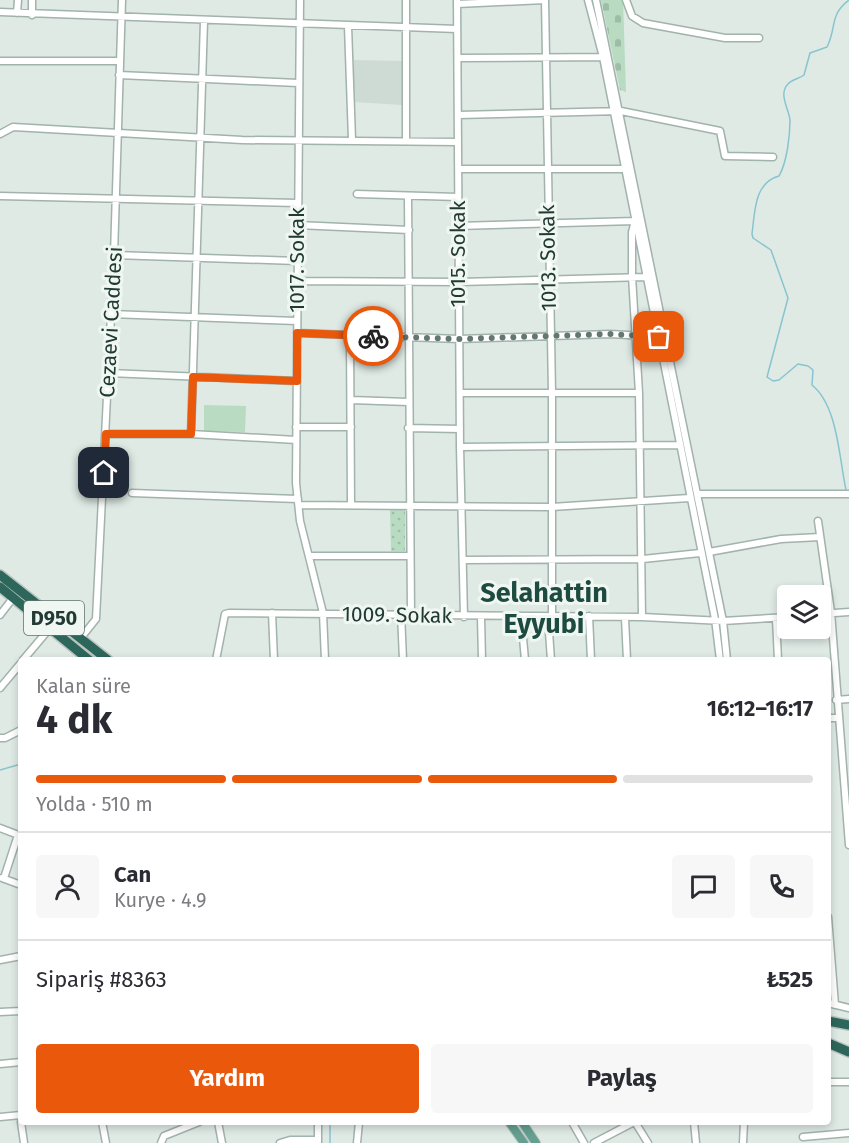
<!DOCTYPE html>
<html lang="tr">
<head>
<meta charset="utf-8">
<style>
	body { margin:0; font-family:"Fira Sans",sans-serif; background:#f7f7f7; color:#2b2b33; height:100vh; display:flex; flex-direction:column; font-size:22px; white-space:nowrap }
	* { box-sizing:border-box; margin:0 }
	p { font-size:20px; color:#7c7c81 }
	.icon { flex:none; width:33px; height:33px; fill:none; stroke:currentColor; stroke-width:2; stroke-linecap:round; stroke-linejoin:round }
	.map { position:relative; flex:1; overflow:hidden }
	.sheet { position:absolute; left:18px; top:657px; width:813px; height:468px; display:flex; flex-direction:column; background:#fff; border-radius:6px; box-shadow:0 3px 9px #0003 }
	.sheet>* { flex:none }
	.buttons { position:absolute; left:777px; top:585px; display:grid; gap:12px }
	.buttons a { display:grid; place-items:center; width:54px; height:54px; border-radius:6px; background:#fff; box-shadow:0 3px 9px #0003; font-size:30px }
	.pin { position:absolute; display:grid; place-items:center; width:51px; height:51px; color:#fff; margin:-26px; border-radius:12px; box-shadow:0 3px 9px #0006 }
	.courier { position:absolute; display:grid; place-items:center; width:60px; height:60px; margin:-30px; border:4px solid #ea580c; border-radius:50%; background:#fff; color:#222; box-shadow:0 2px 8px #0007 }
	.head em { font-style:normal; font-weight:700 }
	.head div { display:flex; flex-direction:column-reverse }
	.head { display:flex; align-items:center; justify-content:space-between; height:102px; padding:0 18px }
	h1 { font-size:39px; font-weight:700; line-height:45px }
	.bar { display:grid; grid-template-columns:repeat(4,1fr); gap:9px 6px; align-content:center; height:72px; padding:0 18px }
	.bar i { height:8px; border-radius:4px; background:#e1e1e2 }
	.bar .active { background:#ea580c }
	.bar p { grid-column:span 4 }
	.line { display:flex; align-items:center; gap:15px; padding:0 18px; border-top:2px solid #e1e1e2 }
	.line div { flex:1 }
	.round { display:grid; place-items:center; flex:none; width:63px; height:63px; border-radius:6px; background:#f7f7f7 }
	.button { display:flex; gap:12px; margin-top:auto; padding:12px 18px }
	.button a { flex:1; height:69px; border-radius:6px; background:#ea580c; color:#fff; font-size:24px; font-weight:700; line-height:69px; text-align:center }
	.button a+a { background:#f7f7f7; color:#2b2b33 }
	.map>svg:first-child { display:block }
	.built { fill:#cedad4 }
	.cemetery { fill:url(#cemetery-stones) }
	.park { fill:url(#park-dots) }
	.pitch { fill:#b8dbc2 }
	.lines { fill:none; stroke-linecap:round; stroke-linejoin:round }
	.stream { stroke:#88c4cf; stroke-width:1.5 }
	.minor-casing { stroke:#a2b2ac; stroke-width:9 }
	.major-casing { stroke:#bcc4c2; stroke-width:10 }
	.highway-casing { stroke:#bcc4c2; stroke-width:12 }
	.minor { stroke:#fff; stroke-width:6 }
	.major { stroke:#649f90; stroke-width:8 }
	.highway { stroke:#2d665a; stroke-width:9 }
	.done { stroke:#647871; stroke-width:6; stroke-dasharray:0 10.8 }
	.route { stroke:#ea580c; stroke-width:8 }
	.labels { text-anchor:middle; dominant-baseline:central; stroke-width:6; stroke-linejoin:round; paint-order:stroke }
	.shield { fill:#f0f7f3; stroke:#5f736d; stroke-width:1.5 }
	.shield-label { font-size:20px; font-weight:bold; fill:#213a33 }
	.street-label { font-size:21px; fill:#213a33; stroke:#f0f7f3 }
	.district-label { font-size:27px; font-weight:bold; fill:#1d4b40; stroke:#f0f7f3 }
</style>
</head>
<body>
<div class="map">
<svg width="849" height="1143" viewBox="0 0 849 1143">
	<defs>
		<pattern id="cemetery-stones" width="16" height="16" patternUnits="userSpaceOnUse" patternTransform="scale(1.5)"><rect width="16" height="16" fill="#b8dbc2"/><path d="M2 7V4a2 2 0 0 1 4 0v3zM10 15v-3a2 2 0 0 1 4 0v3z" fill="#9ebda7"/></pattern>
		<pattern id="park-dots" width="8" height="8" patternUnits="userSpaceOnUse" patternTransform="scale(1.5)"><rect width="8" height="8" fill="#b8dbc2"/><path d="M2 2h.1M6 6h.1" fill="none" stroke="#9ebda7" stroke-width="1.8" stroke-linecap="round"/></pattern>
	</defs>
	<rect width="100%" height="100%" fill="#dfeae5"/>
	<!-- built -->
	<path class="built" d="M354 60 403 61 402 105 354 102Z"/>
	<!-- cemetery -->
	<path class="cemetery" d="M601 0H623L626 92 620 90Z"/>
	<!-- park -->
	<path class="park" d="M390 510H405V551H391Z"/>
	<!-- pitch -->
	<path class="pitch" d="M204 405 246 406 245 432 204 431Z"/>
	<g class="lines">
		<!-- stream -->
		<path class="stream" d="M846 490C839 458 838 406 812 385L813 370 808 366 798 364 779 380 773 381 767 377 788 298 771 250 753 238 752 234C755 211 754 183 779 176 787 162 790 136 790 120 789 109 778 94 788 84 792 79 799 79 804 75L810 53 827 47C837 27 829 15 849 0
			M0 770 21 764
			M330 1122V1143"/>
		<!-- minor casing -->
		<g class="minor-casing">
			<path id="minor" d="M300 0 296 483 300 521 323 613 325 660
				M457 0 460 447 464 617
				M545 0 552 393V617L549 632 551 660
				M588 0 603 57 715 619 720 660
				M596 0 723 621 727 660
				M626 0 632 16 643 23 725 38H759
				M457 4 545 0
				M0 12 457 29
				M17 13 18 0
				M32 15V0
				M348 26 352 140
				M458 58 607 57
				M0 61H120
				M119 75 298 83
				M458 115 621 111 720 131 725 156 773 157
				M0 134 13 127 242 140 458 142
				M406 141V0
				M459 169H624
				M357 194 458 197
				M0 196 297 203
				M408 197 411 614
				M297 225 409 230
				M458 226 635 221 632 232V276L639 393 642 617
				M114 255 297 261
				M297 281 459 282 646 277
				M111 314 297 321
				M297 333 459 339 610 334 662 337
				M350 335 351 505
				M109 373 297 381
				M460 393H639
				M351 400 408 402
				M296 427H351
				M408 428 460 429
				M106 434H191L296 440
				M191 434 204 21
				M460 447 679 445
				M132 493 298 499
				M697 494H849
				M299 505 552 507 689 498
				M818 521 831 612 849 845
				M709 552 781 539 820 537
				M309 556H410
				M464 560 643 559 700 553
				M272 613 274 660
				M401 613 403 660
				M820 614 849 612
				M0 615 13 598
				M521 616 525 660
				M589 616 591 660
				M481 617 482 660
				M625 618 627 660
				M776 618 778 660
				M80 639 96 619 114 255 122 0
				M23 660 50 628
				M216 660 225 614 229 613 642 617 723 621 788 617
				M0 688 21 663
				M836 700 849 699
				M828 718H838
				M0 738H5L21 730
				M0 828 21 836
				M2 878 21 885
				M4 878 18 835
				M828 917 835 1005
				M0 960 21 956
				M828 1003 849 1008
				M0 1012 21 1011
				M0 1064 21 1062
				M828 1082H849
				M0 1117 21 1115
				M21 1122 24 1143
				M102 1122 106 1143
				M218 1122 222 1143
				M318 1122V1142
				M572 1122 584 1143
				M635 1122 648 1143
				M694 1122 696 1143
				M803 1137 849 1133
				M161 1143 164 1136 199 1122
				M280 1143 290 1140H318
				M357 1143 359 1122
				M594 1143 634 1122
				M743 1143 744 1122"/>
		</g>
		<!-- major casing -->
		<g class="major-casing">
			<path id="major" d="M509 1122 524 1143
				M522 1122 536 1143"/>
		</g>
		<!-- highway casing -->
		<g class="highway-casing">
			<path id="highway" d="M0 575 108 660
				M0 587 89 660
				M828 1021 849 1025
				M828 1043 849 1052"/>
		</g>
		<!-- minor -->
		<use href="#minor" class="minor"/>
		<!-- major -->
		<use href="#major" class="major"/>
		<!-- highway -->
		<use href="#highway" class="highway"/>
	</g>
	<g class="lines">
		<!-- done -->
		<path class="done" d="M373 336 459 339 610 334 659 337"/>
		<!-- route -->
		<path class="route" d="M104 473 106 434H191L193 377 297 381V333L373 336"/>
	</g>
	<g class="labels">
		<!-- shield labels -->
		<rect class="shield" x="24" y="601" width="60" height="34" rx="4.5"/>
		<g class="shield-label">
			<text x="54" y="618">D950</text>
		</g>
		<!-- street labels -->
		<g class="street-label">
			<text transform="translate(458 254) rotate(-90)">1015. Sokak</text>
			<text transform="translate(548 258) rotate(-91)">1013. Sokak</text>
			<text transform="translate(297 260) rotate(-90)">1017. Sokak</text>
			<text transform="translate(111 322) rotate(-87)">Cezaevi Caddesi</text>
			<text transform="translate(397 615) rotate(1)">1009. Sokak</text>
		</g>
		<!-- district labels -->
		<g class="district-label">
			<text x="544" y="593">Selahattin<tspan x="544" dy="31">Eyyubi</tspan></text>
		</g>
	</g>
</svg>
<div class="buttons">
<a><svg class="icon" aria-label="layers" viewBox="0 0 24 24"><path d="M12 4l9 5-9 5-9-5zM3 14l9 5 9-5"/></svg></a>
</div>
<div class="pin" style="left:659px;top:337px;background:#ea580c"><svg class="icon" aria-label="bag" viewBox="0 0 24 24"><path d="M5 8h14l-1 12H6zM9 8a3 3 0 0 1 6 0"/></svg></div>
<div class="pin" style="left:104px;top:473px;background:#1f2937"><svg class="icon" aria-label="home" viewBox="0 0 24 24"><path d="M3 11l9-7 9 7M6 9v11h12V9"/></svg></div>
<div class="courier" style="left:373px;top:336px"><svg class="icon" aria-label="bike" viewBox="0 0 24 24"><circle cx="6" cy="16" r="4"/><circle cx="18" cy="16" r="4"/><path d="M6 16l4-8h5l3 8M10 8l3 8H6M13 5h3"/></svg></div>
<section class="sheet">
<div class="head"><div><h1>4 dk</h1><p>Kalan süre</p></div><em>16:12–16:17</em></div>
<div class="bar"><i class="active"></i><i class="active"></i><i class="active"></i><i></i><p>Yolda · 510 m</p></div>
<div class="line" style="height:108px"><a class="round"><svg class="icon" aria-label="person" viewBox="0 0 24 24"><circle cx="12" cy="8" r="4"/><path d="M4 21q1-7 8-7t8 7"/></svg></a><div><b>Can</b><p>Kurye · 4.9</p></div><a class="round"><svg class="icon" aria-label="chat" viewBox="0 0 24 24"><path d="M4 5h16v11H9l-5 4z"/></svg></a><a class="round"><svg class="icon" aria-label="phone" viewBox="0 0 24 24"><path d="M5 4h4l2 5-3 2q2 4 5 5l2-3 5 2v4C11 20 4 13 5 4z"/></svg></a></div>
<div class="line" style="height:78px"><div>Sipariş #8363</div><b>₺525</b></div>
<div class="button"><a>Yardım</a><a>Paylaş</a></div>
</section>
</div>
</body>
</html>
